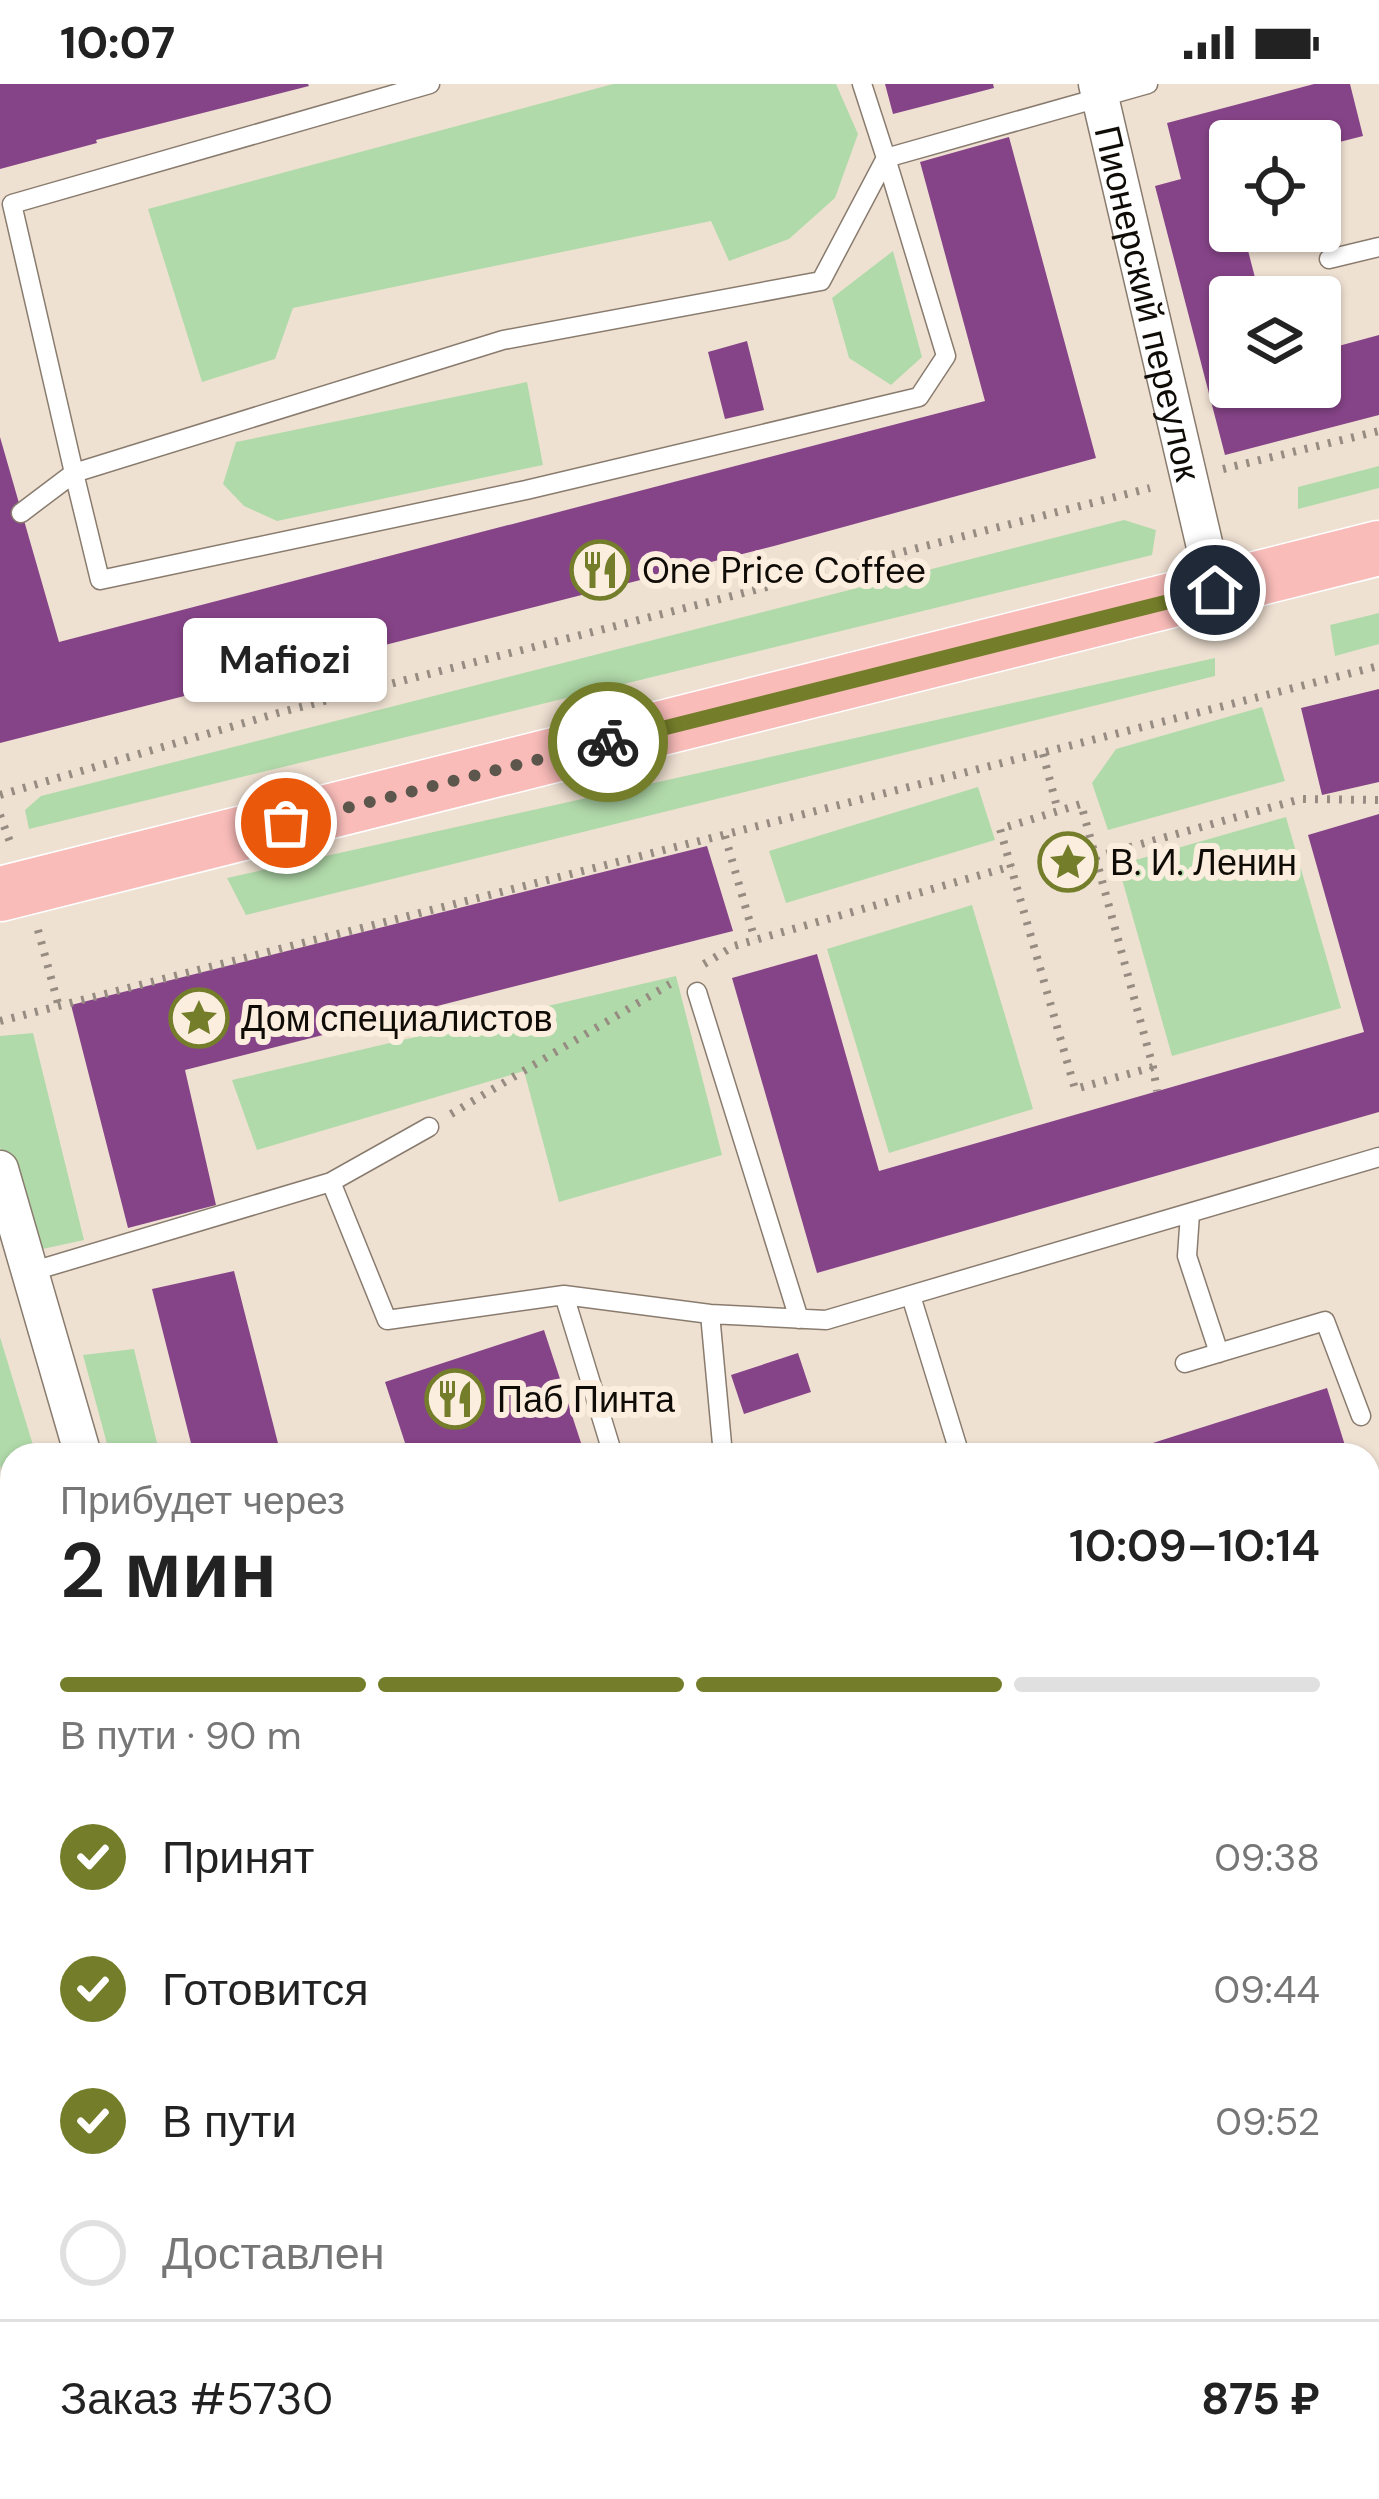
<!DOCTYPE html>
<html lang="ru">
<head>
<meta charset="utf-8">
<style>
	body { margin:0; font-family:"DM Sans",sans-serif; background:#f2f2f2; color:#222; height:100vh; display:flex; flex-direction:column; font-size:45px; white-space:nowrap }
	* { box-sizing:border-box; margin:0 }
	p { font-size:39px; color:#767676 }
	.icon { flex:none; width:66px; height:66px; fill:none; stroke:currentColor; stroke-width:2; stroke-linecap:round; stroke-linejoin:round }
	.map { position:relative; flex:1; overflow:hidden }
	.drawer { position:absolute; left:0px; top:1359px; width:1380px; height:1056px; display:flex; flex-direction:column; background:#fff; border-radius:36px 36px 0 0; box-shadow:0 3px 9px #0004 }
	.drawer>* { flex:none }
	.buttons { position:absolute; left:1209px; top:36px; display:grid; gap:24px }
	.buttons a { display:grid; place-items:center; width:132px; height:132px; border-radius:12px; background:#fff; box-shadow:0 3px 9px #0004; font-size:60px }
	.pin { position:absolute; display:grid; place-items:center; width:102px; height:102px; color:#fff; margin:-51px; border:6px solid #fff; border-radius:50%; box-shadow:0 3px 12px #0007 }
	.courier { position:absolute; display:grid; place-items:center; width:120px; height:120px; margin:-60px; border:9px solid #747e2a; border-radius:50%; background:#fff; color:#222; box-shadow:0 3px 15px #0007 }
	.bubble { position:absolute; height:84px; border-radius:12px; background:#fff; box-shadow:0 3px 9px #0004; font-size:39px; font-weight:600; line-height:84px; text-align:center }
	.overview em { font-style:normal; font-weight:600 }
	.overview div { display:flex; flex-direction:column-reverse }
	.overview { display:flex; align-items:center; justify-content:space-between; height:204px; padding:0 60px }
	h1 { font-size:78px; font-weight:600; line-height:90px }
	.bar { display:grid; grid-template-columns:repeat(4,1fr); gap:18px 12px; align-content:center; height:144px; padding:0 60px }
	.bar i { height:15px; border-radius:9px; background:#e0e0e0 }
	.bar .selected { background:#747e2a }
	.bar p { grid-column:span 4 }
	.line { display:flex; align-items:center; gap:30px; padding:0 60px; border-top:3px solid #e0e0e0 }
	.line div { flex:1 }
	ol { padding:0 60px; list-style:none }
	li { display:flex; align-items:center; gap:36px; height:132px }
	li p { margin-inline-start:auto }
	li .icon { padding:12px; border-radius:50%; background:#747e2a; color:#fff; stroke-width:4 }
	li:last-child { color:#767676 }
	li i { width:66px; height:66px; border:6px solid #e0e0e0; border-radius:50% }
	.status { display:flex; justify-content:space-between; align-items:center; height:84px; padding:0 60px; background:#fff; direction:ltr }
	.status svg { height:33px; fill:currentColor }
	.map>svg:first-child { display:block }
	.green { fill:#b1daaa }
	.building { fill:#864488 }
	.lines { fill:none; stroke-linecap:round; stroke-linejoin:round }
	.service-casing { stroke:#897c6f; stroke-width:21 }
	.minor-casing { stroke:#897c6f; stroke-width:39 }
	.primary-casing { stroke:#fff; stroke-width:57 }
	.path { stroke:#968c81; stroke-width:8; stroke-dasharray:3 9; stroke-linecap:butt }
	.service { stroke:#fff; stroke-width:18 }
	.minor { stroke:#fff; stroke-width:36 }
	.primary { stroke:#f9bcb9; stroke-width:54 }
	.done { stroke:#5d564d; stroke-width:12; stroke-dasharray:0 21.6 }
	.route { stroke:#747e2a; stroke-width:15 }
	.labels { text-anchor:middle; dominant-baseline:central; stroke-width:12; stroke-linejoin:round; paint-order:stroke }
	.street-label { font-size:36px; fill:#0f0b06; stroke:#fceedf }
	.poi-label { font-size:36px; fill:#0f0b06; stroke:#fceedf; text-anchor:start }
</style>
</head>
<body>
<div class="status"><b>10:07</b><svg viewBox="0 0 49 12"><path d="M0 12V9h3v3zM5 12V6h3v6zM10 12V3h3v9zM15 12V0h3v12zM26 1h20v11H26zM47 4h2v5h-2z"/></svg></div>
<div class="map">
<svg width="1379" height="2415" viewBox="0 0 1379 2415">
	<rect width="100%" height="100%" fill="#efe1d2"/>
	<!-- green -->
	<path class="green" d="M613 0H836L858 50 835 114 789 155 729 177 711 137 293 224 275 275 202 298 148 125Z
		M893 167 922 273 891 301 849 274 832 214Z
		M527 298 543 381 277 437 244 422 223 400 236 358Z
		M1379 382V404L1298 425V403Z
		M1124 436 1156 446 1152 471 29 745 25 726 41 712Z
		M1379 529V560L1335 572 1330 541Z
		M1215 574V592L246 831 227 794Z
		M1262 623 1285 697 1108 746 1092 699 1116 665Z
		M978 703 995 756 786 819 769 767Z
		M1286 733 1341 924 1172 972 1118 781Z
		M972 821 1033 1025 889 1069 827 865Z
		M676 892 722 1071 559 1118 524 987 257 1066 232 996Z
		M33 949 84 1156 29 1168 0 1063V952Z
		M0 1253 36 1371H12V1422L0 1381Z
		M134 1265 160 1371H110L83 1271Z
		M1368 1708 1379 1710V2227L1368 2225Z
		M0 2140 12 2144V2403H130L123 2415H0Z"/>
	<!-- building -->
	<path class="building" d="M0 0H308L309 2 96 56 97 59 0 85Z
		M885 0H993L994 4 893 30Z
		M1314 0H1350L1363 52 1320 63V57H1230V87L1227 88 1230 100V147H1243L1260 213H1230V303H1320V267L1379 251V331L1225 371 1155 102 1181 95 1167 39Z
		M1009 53 1096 374 774 462 0 659V353L59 558 985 317 920 78Z
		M747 257 764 326 725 335 708 268Z
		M1379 605V698L1322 711 1301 624Z
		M1379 730V1028L817 1189 732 894 817 870 879 1087 1364 948 1308 751Z
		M707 762 733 847 185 986 216 1121 128 1144 71 921Z
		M234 1187 281 1371H194L152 1205Z
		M544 1246 585 1371H409L385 1298Z
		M798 1269 811 1308 744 1330 731 1291Z
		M1327 1304 1348 1371H1118V1370Z
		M1368 1590 1379 1592V1710L1368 1708Z
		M12 1630V1944L0 1947V1633Z
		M747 2403H1013L1068 2413V2415H745Z"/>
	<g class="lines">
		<!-- service casing -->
		<g class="service-casing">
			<path id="service" d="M430 0 12 120 74 389 503 256 821 197 886 74 862 0
				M1329 175 1379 163
				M21 429 74 389 100 496 526 406 919 313 946 272 886 74 1148 0
				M697 908 799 1235
				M331 1098 429 1043
				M1190 1130 1187 1172 1219 1269
				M30 1188 331 1098 387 1236 564 1211 710 1230 826 1236 1379 1073
				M564 1211 613 1371
				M911 1212 960 1371
				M710 1230 723 1371
				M1185 1279 1325 1237 1361 1332
				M0 1539 12 1538
				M1368 1550 1379 1551
				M0 1978 12 1975
				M1368 2333 1379 2335
				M386 2403 482 2415
				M1269 2403 1341 2415
				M154 2415 168 2403
				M614 2415 616 2403"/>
		</g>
		<!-- minor casing -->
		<g class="minor-casing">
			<g id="minor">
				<path id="s1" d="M1097 0 1215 506"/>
				<path d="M0 1085 83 1371"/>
			</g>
		</g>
		<!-- primary casing -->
		<g class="primary-casing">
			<path id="primary" d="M0 810 1379 464"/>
		</g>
		<!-- path -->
		<path class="path" d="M1223 385 1379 347
			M1043 670 1058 727
			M0 711 278 629 1150 404
			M0 731 10 758
			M725 752 755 856
			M1095 773 1301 715 1379 716
			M38 846 59 923
			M704 880 734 862 1012 782
			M0 937 1379 582
			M1153 983 1075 1005 1000 745 1081 720 1153 983 1157 1007
			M451 1030 670 900
			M0 2092 12 2085
			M0 2279 12 2312
			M43 2403 45 2415"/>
		<!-- service -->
		<use href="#service" class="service"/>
		<!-- minor -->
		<use href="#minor" class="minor"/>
		<!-- primary -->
		<use href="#primary" class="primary"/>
	</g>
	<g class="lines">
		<!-- done -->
		<path class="done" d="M286 739 608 658"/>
		<!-- route -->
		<path class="route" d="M608 658 1215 506"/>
	</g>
	<!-- icons -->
	<defs>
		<g id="restaurant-ring" transform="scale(3)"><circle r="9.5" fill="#fceedf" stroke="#747e2a" stroke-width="1.5"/><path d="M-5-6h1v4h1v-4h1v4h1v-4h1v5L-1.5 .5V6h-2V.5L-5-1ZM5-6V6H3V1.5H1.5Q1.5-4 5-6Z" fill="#747e2a"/></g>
		<g id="sight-ring" transform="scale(3)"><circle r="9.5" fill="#fceedf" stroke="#747e2a" stroke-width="1.5"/><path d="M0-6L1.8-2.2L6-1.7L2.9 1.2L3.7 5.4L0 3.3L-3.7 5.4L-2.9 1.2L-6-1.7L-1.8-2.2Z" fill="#747e2a"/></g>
	</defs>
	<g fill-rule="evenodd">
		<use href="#restaurant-ring" x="600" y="486"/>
		<use href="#sight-ring" x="1068" y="778"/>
		<use href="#sight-ring" x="199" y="934"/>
		<use href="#restaurant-ring" x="455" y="1315"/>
	</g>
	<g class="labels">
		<!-- street labels -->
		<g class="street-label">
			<text stroke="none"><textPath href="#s1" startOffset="225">Пионерский переулок</textPath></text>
		</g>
		<!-- poi labels -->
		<g class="poi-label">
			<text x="642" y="486">One Price Coffee</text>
			<text x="1110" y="778">В. И. Ленин</text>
			<text x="241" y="934">Дом специалистов</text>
			<text x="497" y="1315">Паб Пинта</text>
		</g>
	</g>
</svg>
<div class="buttons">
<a><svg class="icon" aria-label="locate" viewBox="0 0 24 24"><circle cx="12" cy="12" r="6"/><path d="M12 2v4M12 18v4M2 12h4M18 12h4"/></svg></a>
<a><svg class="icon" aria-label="layers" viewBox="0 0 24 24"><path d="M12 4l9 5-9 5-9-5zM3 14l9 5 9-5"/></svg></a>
</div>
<div class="pin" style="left:286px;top:739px;background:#ea580c"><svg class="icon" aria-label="bag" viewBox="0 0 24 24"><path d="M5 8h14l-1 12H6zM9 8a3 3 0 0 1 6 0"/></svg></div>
<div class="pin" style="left:1215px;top:506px;background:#1f2937"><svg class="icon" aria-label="home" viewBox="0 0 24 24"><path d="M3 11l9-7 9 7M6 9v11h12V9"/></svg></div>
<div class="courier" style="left:608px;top:658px"><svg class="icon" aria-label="bike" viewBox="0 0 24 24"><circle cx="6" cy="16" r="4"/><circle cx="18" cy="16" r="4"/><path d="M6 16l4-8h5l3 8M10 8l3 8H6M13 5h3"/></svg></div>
<div class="bubble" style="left:183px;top:534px;width:204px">Mafiozi</div>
<section class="drawer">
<div class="overview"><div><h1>2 мин</h1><p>Прибудет через</p></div><em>10:09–10:14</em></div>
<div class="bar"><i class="selected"></i><i class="selected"></i><i class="selected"></i><i></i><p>В пути · 90 m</p></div>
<ol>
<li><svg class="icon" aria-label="check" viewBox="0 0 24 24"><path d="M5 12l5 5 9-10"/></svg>Принят<p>09:38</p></li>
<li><svg class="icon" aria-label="check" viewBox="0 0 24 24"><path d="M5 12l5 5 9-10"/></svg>Готовится<p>09:44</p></li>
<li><svg class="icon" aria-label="check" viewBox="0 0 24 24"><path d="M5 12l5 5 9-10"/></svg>В пути<p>09:52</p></li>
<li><i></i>Доставлен</li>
</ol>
<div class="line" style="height:156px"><div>Заказ #5730</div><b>875 ₽</b></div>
</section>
</div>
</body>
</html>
